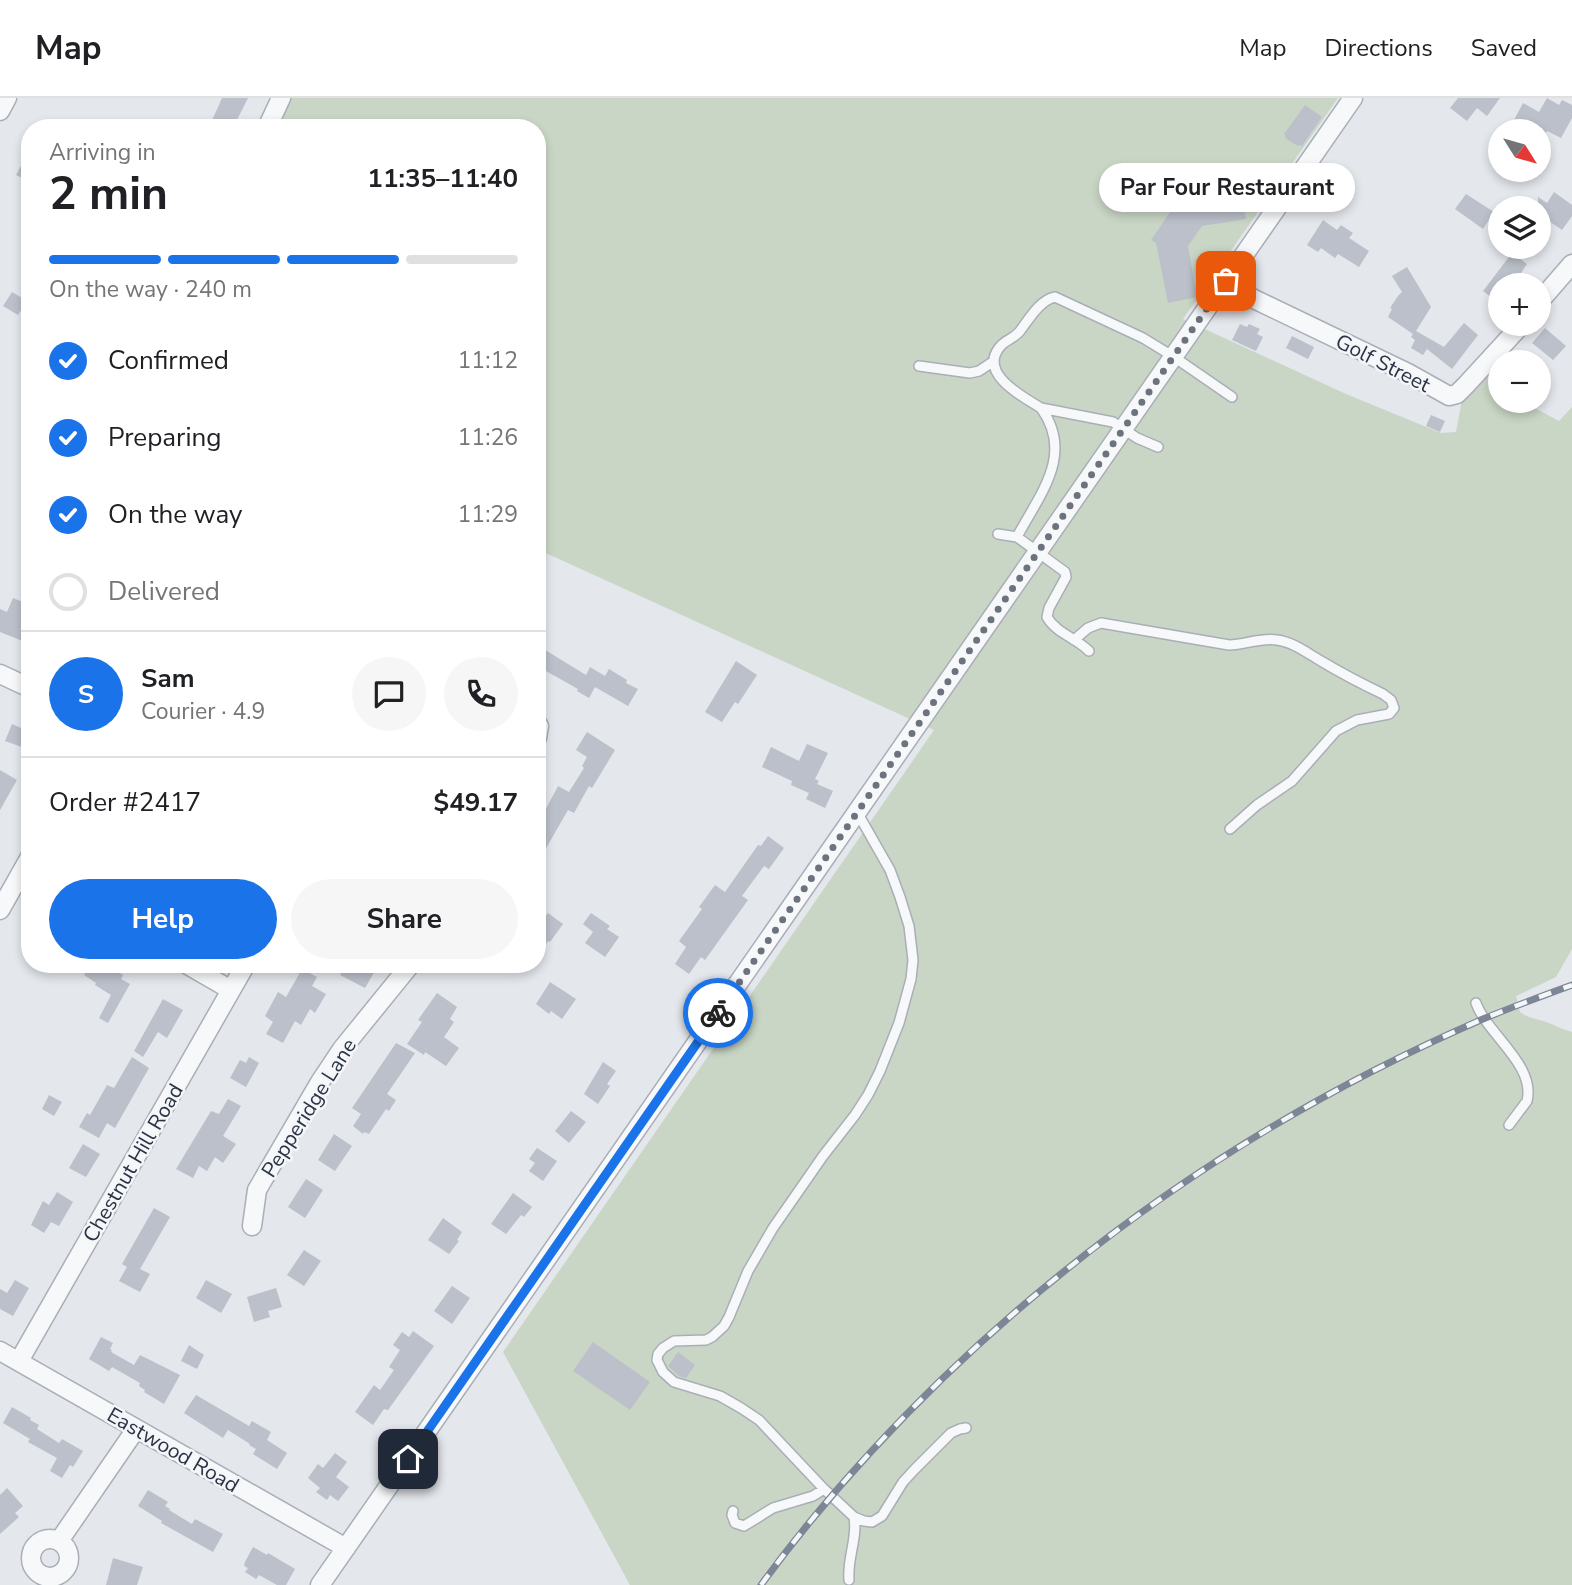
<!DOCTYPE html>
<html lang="en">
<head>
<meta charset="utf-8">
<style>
	body { margin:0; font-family:"Nunito Sans",sans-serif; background:#f6f6f6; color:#202124; height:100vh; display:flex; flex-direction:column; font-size:26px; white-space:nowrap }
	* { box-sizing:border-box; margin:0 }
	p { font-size:23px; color:#757577 }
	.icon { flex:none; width:38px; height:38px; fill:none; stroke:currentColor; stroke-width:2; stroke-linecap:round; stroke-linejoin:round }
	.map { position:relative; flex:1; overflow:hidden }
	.sheet { position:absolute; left:21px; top:21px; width:525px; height:854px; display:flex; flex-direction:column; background:#fff; border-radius:28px; box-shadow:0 4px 10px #0003 }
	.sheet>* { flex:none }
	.needle { width:46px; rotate:127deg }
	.fabs { position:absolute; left:1488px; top:21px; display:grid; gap:14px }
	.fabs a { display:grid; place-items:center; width:63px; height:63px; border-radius:50%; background:#fff; box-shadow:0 4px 10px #0003; font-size:35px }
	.pin { position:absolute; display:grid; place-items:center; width:60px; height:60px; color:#fff; margin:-30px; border-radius:14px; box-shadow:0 4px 10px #0006 }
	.courier { position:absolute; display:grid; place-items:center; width:70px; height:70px; margin:-35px; border:5px solid #1a73e8; border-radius:50%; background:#fff; color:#222; box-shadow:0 2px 9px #0007 }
	.bubble { position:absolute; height:49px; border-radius:24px; background:#fff; box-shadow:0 4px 10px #0003; font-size:23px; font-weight:700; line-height:49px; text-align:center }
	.headline em { font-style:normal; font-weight:700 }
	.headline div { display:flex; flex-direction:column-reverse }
	.headline { display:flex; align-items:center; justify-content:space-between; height:119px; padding:0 28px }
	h1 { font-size:46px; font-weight:700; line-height:52px }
	.bar { display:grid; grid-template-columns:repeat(4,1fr); gap:10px 7px; align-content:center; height:84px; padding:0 28px }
	.bar i { height:9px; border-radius:5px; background:#e0e0e0 }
	.bar .selected { background:#1a73e8 }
	.bar p { grid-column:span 4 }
	.line { display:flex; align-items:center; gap:18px; padding:0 28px; border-top:2px solid #e0e0e0 }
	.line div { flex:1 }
	.round { display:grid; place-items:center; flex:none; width:74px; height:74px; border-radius:37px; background:#f6f6f6 }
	ol { padding:0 28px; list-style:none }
	li { display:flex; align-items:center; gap:21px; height:77px }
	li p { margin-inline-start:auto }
	li .icon { padding:7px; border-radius:50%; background:#1a73e8; color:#fff; stroke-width:4 }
	li:last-child { color:#757577 }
	li i { width:38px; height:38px; border:4px solid #e0e0e0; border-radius:50% }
	.button { display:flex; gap:14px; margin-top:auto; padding:14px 28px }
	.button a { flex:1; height:80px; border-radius:42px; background:#1a73e8; color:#fff; font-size:28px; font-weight:700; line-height:80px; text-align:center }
	.button a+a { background:#f6f6f6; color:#202124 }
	header { display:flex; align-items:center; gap:42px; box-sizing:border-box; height:98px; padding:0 35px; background:#fff; border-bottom:2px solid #e0e0e0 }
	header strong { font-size:33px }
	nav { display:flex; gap:38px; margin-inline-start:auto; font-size:24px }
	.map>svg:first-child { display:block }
	.green { fill:#c9d6c5 }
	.building { fill:#bbc0ca }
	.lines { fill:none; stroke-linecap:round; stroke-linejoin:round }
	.lane-casing { stroke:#a9aeb7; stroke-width:12 }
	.street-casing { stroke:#a9aeb7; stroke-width:21 }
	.lane { stroke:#f7f8fa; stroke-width:9 }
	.street { stroke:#f7f8fa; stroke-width:18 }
	.rail-casing { stroke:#7d8696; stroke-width:7 }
	.rail { stroke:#f4f6f9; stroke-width:4.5; stroke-dasharray:13; stroke-linecap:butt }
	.done { stroke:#6c737f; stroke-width:7; stroke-dasharray:0 12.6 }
	.route { stroke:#1a73e8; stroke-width:9 }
	.labels { text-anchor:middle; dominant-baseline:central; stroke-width:5; stroke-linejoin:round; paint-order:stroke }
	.street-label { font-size:21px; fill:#2b3445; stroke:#f4f6f9 }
</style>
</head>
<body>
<header>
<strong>Map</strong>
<nav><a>Map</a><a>Directions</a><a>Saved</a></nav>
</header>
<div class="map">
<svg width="1572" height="1487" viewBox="0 0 1572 1487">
	<rect width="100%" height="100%" fill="#e4e7ec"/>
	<!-- green -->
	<path class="green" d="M291 0H1338L1183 221 1346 296 1441 335 1456 334 1462 302 1484 277 1500 288V303H1521L1559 323 1572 309V851L1556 879 1516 898 1520 914C1527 920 1534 920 1543 923 1553 926 1561 931 1572 934V1487H630L503 1254 934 632 537 451V30H277Z"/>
	<!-- building -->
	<path class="building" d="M222 0H248L233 30H216L210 27Z
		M1458 0H1500L1487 18 1477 10 1467 23 1450 10Z
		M1547 0 1559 7 1562 2 1572 7V20L1561 40 1547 33 1544 38 1538 35V33H1535L1514 22 1523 5 1539 14Z
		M1305 7 1322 19 1302 48 1299 47 1298 48 1285 40 1286 38 1284 36Z
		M30 51V84L16 77Z
		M1240 90 1246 121 1202 128 1188 148 1197 199 1168 205 1156 145 1151 142 1183 95 1188 99Z
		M1554 94 1572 107V118L1562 132 1546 121 1538 132V99L1547 105Z
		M1466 96 1494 114 1483 131 1455 111Z
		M1323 122 1337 132 1341 127 1353 135 1349 140 1369 153 1359 169 1338 156 1335 160 1321 150 1318 154 1307 147Z
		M1512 155 1527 166 1513 187H1500V206L1483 193Z
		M1407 169 1431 209 1416 233 1444 249 1464 225 1478 237 1452 271 1427 251 1423 257 1411 250 1415 242 1411 239 1413 236 1388 219 1392 211 1390 210 1398 198 1402 194 1392 178Z
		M12 194 27 203 18 217 3 208Z
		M1240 226 1247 229 1249 226 1260 231 1257 236 1263 239 1256 253 1232 242Z
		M1545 230 1566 248 1553 262 1532 245Z
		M1292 238 1314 249 1308 261 1286 250Z
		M1431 317 1445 323 1440 334 1426 328Z
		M13 500 30 507 24 521 30 523V546L0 534V511L7 514Z
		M537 547 586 577 590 569 605 578 609 571 627 582 626 585 638 591 628 608 595 589 589 600 577 593 578 591 537 568Z
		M736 563 757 577 738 606 735 604 722 624 705 614Z
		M12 626 30 634V652L5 643Z
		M587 634 615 652 592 690 589 688 574 715 568 712 537 766V728L558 688 569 694 584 670 582 668 587 659 576 652Z
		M807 646 828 655 815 681 819 683 817 686 833 693 825 710 806 701 809 695 791 687 792 683 762 669 771 649 799 663Z
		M0 672 17 682 0 712Z
		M768 738 784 750 769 771 764 768 742 798 748 802 705 862 701 859 689 876 675 866 686 849 679 843 702 811 699 809 715 787 725 794 758 747 761 748Z
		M548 815 563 826 550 844 548 843 537 858V830Z
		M591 815 610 828 607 831 619 839 605 859 585 845 593 834 583 826Z
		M90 866H104L123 877 121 881 130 886 108 925 99 920 111 897 95 887 96 885 84 877Z
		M345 866H367L376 871 365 890 340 877Z
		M302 871 317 879 312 888 326 896 315 915 310 911 301 927 295 923 283 945 266 936 273 924 265 918 278 894 286 899Z
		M550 884 576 901 562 921 551 913 549 916 536 906Z
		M437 895 457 909 450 921 454 924 444 939 459 950 446 968 425 954 424 957 407 946 422 924 418 922Z
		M163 901 183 912 167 940 158 934 143 959 134 953Z
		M396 945 415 955 387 996 396 1002 389 1013 386 1011 369 1036 364 1034 363 1036 353 1028 361 1016 352 1010Z
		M132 959 149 970 115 1030 107 1025 99 1040 79 1029 87 1015 90 1017 107 987 114 990Z
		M249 959 259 965 246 989 230 980 240 962 246 965Z
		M603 964 616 973 607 986 610 988 598 1006 584 996Z
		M49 997 62 1004 54 1018 42 1011Z
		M228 1001 241 1008 223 1038 236 1046 223 1065 215 1059 207 1073 199 1068 193 1080 176 1071 211 1013 219 1016Z
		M571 1013 586 1024 569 1045 555 1033Z
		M334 1036 352 1048 335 1073 318 1062Z
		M83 1046 100 1056 86 1079 69 1070Z
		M537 1050 557 1063 543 1083 529 1073 535 1065 529 1061Z
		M306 1081 323 1092 305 1120 288 1109Z
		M57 1094 73 1104 59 1128 51 1124 44 1135 31 1127 43 1103 49 1107Z
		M513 1095 532 1109 524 1119 521 1117 506 1136 491 1126Z
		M154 1110 170 1119 140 1171 150 1176 140 1194 119 1183 127 1169 122 1166Z
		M443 1120 462 1134 457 1142 459 1143 449 1156 428 1142Z
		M304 1152 321 1163 304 1188 287 1177Z
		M15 1182 29 1190 13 1218 0 1211V1191L7 1195Z
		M206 1182 232 1196 221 1215 196 1200Z
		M452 1188 470 1200 452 1226 434 1213Z
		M276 1190 282 1209 268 1213 270 1219 254 1224 247 1199Z
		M413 1233 434 1248 388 1312 384 1311 373 1327 355 1314 374 1287 380 1292 394 1272 389 1269 400 1252 393 1247 402 1234 409 1239Z
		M101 1239 113 1245 110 1251 112 1252 111 1254 134 1267 140 1257 180 1277 164 1306 144 1294 145 1292 139 1288 140 1285 112 1269 109 1273 89 1261Z
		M593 1244 650 1284 630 1312 573 1273Z
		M189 1247 204 1257 197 1271 181 1263Z
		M678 1254 695 1267 686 1280 679 1278 668 1268Z
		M196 1297 249 1328 252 1323 271 1334 267 1342 287 1355 277 1371 253 1356 256 1351 249 1347 250 1346 228 1332 223 1340 184 1315Z
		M12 1309 31 1320 30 1322 39 1327 37 1331 59 1345 62 1341 83 1353 73 1369 70 1367 62 1380 50 1373 57 1360 28 1344 30 1341 3 1325Z
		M335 1355 347 1364 336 1379 349 1389 338 1403 330 1397 327 1402 316 1394 320 1390 308 1380 318 1366 323 1370Z
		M7 1390 23 1408 15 1415 19 1419 0 1436V1397Z
		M148 1392 168 1404 165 1408 170 1411 169 1412 192 1426 195 1421 223 1436 213 1454 161 1425 162 1423 138 1408Z
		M253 1449 267 1457 268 1455 295 1471 286 1487H277L259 1477 256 1481 245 1474 248 1470 244 1468 245 1464Z
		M113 1460 143 1469 137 1487H106Z"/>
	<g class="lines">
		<!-- lane casing -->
		<g class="lane-casing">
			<path id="lane" d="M919 268 970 275 979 273 994 263
				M1041 310C1075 357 1039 397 1017 439L1065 474 1066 479 1049 510 1047 519C1056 535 1076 540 1089 553
				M1158 349 1137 340 1113 324 1041 310C1023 299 979 276 999 250 1004 242 1014 241 1020 233 1029 221 1040 202 1055 199L1143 240 1174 259 1232 299
				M998 436 1017 439
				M1074 542 1088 530 1101 525 1229 547C1245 547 1261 539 1277 542 1293 544 1307 555 1321 563 1341 575 1362 586 1383 596L1391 602 1394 610 1389 616 1357 622 1336 633 1292 683 1257 707 1230 731
				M857 714 890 772 900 799 909 828 913 862 911 881 899 925 880 973 868 997 855 1017 823 1058 773 1130 748 1173 729 1219 724 1228 712 1239 706 1242 674 1243 663 1250 658 1256 657 1262 663 1274 674 1284 720 1298 741 1310 759 1322 824 1391 854 1419 864 1423 872 1424 882 1418 903 1384 915 1371 951 1335 960 1331 966 1330
				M1476 905C1487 936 1536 967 1527 1003L1509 1027
				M733 1413 732 1417 735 1425 744 1428 773 1410 813 1398 824 1391
				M849 1482C847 1460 858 1439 854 1419"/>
		</g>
		<!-- street casing -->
		<g class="street-casing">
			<path id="street" d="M0 13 7 0
				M267 30 281 0
				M1226 183 1254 201 1408 275 1449 298 1457 296 1466 287 1522 226
				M1538 205 1572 166
				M0 576 30 590
				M537 625 539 628 537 640
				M0 812 30 759
				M186 866 231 892
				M252 1128 257 1092 320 984 342 951 411 866
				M0 1253 346 1450
				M19 1263 246 866
				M31 1460a19 19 0 1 1 38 0a19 19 0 1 1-38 0Z
				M59 1443 136 1331
				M320 1487 1353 0"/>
		</g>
		<!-- lane -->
		<use href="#lane" class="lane"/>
		<!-- street -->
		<use href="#street" class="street"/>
		<!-- rail casing -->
		<g class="rail-casing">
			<path id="rail" d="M761 1487C815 1413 877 1344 943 1280 1100 1129 1282 1008 1483 921 1512 909 1542 898 1572 887"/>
		</g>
		<!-- rail -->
		<use href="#rail" class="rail"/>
	</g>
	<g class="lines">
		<!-- done -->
		<path class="done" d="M718 915 1226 183"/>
		<!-- route -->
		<path class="route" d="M408 1361 718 915"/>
	</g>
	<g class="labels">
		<!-- street labels -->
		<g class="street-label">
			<text transform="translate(1383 265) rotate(27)">Golf Street</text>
			<text transform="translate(309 1010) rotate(-58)">Pepperidge Lane</text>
			<text transform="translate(133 1065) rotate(-60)">Chestnut Hill Road</text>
			<text transform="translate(173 1352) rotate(30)">Eastwood Road</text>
		</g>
	</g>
</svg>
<div class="fabs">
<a><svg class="needle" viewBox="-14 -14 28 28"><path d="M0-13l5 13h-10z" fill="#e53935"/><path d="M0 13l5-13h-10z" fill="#757577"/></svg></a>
<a><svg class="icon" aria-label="layers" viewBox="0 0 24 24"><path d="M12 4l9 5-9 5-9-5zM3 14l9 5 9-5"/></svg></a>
<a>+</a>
<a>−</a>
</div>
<div class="pin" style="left:1226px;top:183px;background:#ea580c"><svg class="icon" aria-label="bag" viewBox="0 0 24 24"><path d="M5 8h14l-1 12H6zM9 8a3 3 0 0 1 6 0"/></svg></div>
<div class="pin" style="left:408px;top:1361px;background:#1f2937"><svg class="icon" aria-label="home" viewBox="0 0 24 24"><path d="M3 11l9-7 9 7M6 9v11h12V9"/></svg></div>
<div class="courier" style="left:718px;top:915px"><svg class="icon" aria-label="bike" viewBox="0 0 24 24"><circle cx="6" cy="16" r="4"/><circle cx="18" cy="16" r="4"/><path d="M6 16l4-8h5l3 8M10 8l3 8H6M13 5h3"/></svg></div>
<div class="bubble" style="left:1099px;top:65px;width:256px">Par Four Restaurant</div>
<section class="sheet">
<div class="headline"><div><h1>2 min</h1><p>Arriving in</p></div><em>11:35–11:40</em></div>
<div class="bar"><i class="selected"></i><i class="selected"></i><i class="selected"></i><i></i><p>On the way · 240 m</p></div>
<ol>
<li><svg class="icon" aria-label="check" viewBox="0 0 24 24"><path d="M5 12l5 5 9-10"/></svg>Confirmed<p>11:12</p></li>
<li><svg class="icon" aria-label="check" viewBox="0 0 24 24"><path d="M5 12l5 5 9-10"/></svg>Preparing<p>11:26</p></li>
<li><svg class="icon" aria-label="check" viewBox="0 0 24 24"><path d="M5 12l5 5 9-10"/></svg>On the way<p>11:29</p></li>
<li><i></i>Delivered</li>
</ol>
<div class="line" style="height:126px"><b class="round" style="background:#1a73e8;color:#fff">S</b><div><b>Sam</b><p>Courier · 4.9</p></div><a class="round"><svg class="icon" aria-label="chat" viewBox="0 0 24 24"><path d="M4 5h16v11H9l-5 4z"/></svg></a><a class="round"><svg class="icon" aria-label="phone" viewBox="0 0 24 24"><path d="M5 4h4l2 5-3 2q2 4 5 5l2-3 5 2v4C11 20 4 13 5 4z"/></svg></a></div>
<div class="line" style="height:91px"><div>Order #2417</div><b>$49.17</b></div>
<div class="button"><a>Help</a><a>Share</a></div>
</section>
</div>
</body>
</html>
